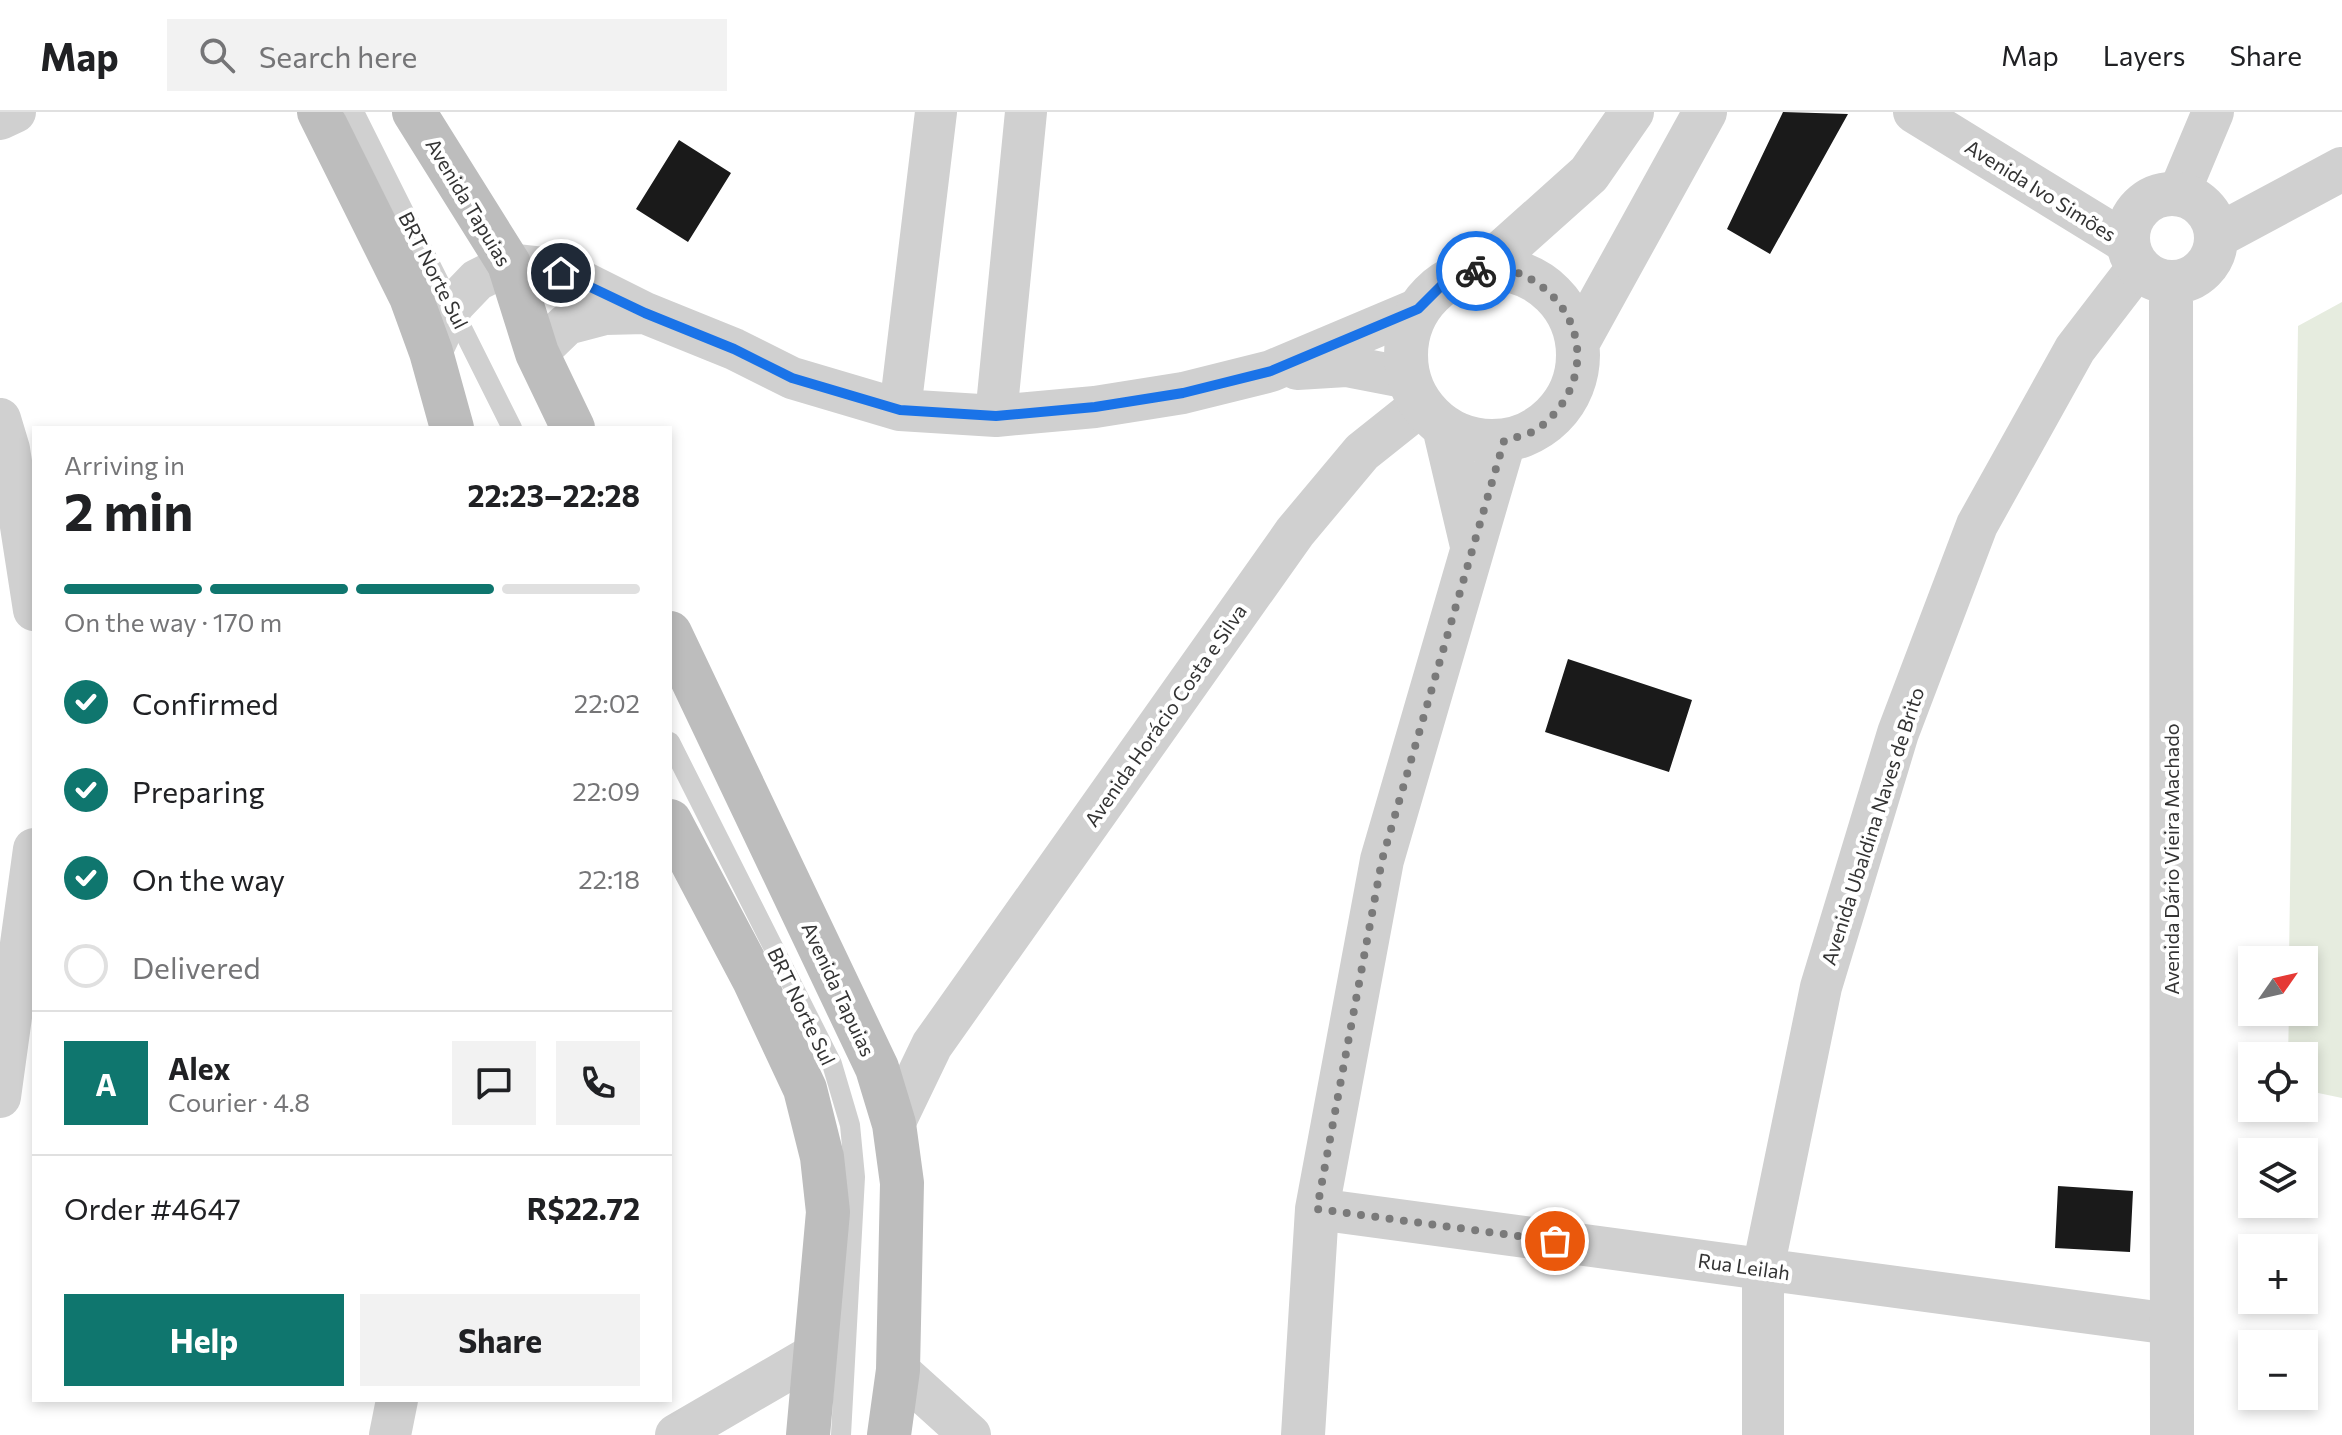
<!DOCTYPE html>
<html lang="en">
<head>
<meta charset="utf-8">
<style>
	body { margin:0; font-family:Commissioner,sans-serif; background:#f2f2f2; color:#202124; height:100vh; display:flex; flex-direction:column; font-size:30px; white-space:nowrap }
	* { box-sizing:border-box; margin:0 }
	p { font-size:26px; color:#757577 }
	.icon { flex:none; width:44px; height:44px; fill:none; stroke:currentColor; stroke-width:2; stroke-linecap:round; stroke-linejoin:round }
	.map { position:relative; flex:1; overflow:hidden }
	.panel { position:absolute; left:32px; top:314px; width:640px; height:976px; display:flex; flex-direction:column; background:#fff; border-radius:0px; box-shadow:0 4px 12px #0003 }
	.panel>* { flex:none }
	.needle { width:52px; rotate:56deg }
	.controls { position:absolute; left:2238px; top:834px; display:grid; gap:16px }
	.controls a { display:grid; place-items:center; width:80px; height:80px; border-radius:0px; background:#fff; box-shadow:0 4px 12px #0003; font-size:40px }
	.pin { position:absolute; display:grid; place-items:center; width:68px; height:68px; color:#fff; margin:-34px; border:4px solid #fff; border-radius:50%; box-shadow:0 2px 8px #0007 }
	.courier { position:absolute; display:grid; place-items:center; width:80px; height:80px; margin:-40px; border:6px solid #1a73e8; border-radius:50%; background:#fff; color:#222; box-shadow:0 2px 10px #0007 }
	.head em { font-style:normal; font-weight:700 }
	.head div { display:flex; flex-direction:column-reverse }
	.head { display:flex; align-items:center; justify-content:space-between; height:136px; padding:0 32px }
	h1 { font-size:52px; font-weight:700; line-height:60px }
	.bar { display:grid; grid-template-columns:repeat(4,1fr); gap:12px 8px; align-content:center; height:96px; padding:0 32px }
	.bar i { height:10px; border-radius:6px; background:#e0e0e0 }
	.bar .current { background:#0f766e }
	.bar p { grid-column:span 4 }
	.line { display:flex; align-items:center; gap:20px; padding:0 32px; border-top:2px solid #e0e0e0 }
	.line div { flex:1 }
	.round { display:grid; place-items:center; flex:none; width:84px; height:84px; border-radius:0px; background:#f2f2f2 }
	ol { padding:0 32px; list-style:none }
	li { display:flex; align-items:center; gap:24px; height:88px }
	li p { margin-inline-start:auto }
	li .icon { padding:8px; border-radius:50%; background:#0f766e; color:#fff; stroke-width:4 }
	li:last-child { color:#757577 }
	li i { width:44px; height:44px; border:4px solid #e0e0e0; border-radius:50% }
	.cta { display:flex; gap:16px; margin-top:auto; padding:16px 32px }
	.cta a { flex:1; height:92px; border-radius:0px; background:#0f766e; color:#fff; font-size:32px; font-weight:700; line-height:92px; text-align:center }
	.cta a+a { background:#f2f2f2; color:#202124 }
	header { display:flex; align-items:center; gap:48px; box-sizing:border-box; height:112px; padding:0 40px; background:#fff; border-bottom:2px solid #e0e0e0 }
	header strong { font-size:38px }
	nav { display:flex; gap:44px; margin-inline-start:auto; font-size:28px }
	.search { width:560px; height:72px; background:#f2f2f2; display:flex; align-items:center; gap:20px; box-sizing:border-box; padding:0 28px; border-radius:0px; color:#757577; font-size:30px }
	.map>svg:first-child { display:block }
	.green { fill:#e6ecdf }
	.building { fill:#1a1a1a }
	.lines { fill:none; stroke-linecap:round; stroke-linejoin:round }
	.service { stroke:#d0d0d0; stroke-width:20 }
	.minor { stroke:#d0d0d0; stroke-width:42 }
	.tertiary { stroke:#d0d0d0; stroke-width:44 }
	.secondary { stroke:#bdbdbd; stroke-width:44 }
	.done { stroke:#7a7a7a; stroke-width:8; stroke-dasharray:0 14.4 }
	.route { stroke:#1a73e8; stroke-width:10 }
	.labels { text-anchor:middle; dominant-baseline:central; stroke-width:8; stroke-linejoin:round; paint-order:stroke }
	.street-label { font-size:20px; fill:#333; stroke:#fff }
</style>
</head>
<body>
<header>
<strong>Map</strong>
<div class="search"><svg class="icon" aria-label="search" viewBox="0 0 24 24"><circle cx="10" cy="10" r="6"/><path d="M15 15l6 6"/></svg>Search here</div>
<nav><a>Map</a><a>Layers</a><a>Share</a></nav>
</header>
<div class="map">
<svg width="2342" height="1323" viewBox="0 0 2342 1323">
	<rect width="100%" height="100%" fill="#fff"/>
	<!-- green -->
	<path class="green" d="M2342 190V986L2304 978V944H2288L2289 900H2304V848H2289L2298 214Z"/>
	<!-- building -->
	<path class="building" d="M1783 0 1848 2 1770 142 1727 117Z
		M679 28 731 61 688 130 636 97Z
		M1568 547 1692 588 1669 660 1545 620Z
		M2058 1074 2133 1079 2130 1140 2055 1136Z"/>
	<g class="lines">
		<!-- service -->
		<path class="service" d="M354 0 512 316
			M670 630 832 952 850 1013 855 1065 841 1323"/>
		<!-- minor -->
		<path class="minor" d="M1914 0 2127 131
			M0 7 15 0
			M2179 81 2213 0
			M431 240 453 193 477 168 509 152 545 156 577 167 645 201 734 237 792 266 900 298 996 304 1095 295 1183 281 1271 259 1418 197
			M537 241 567 212 605 202 645 201
			M1297 257 1346 254 1408 266
			M900 298 936 0
			M996 304 1026 0
			M0 307 9 337 34 498
			M0 985 34 737
			M894 1012 932 933 1295 420 1362 340 1421 293
			M1317 1097 2171 1212
			M898 1258 970 1323
			M390 1323 397 1288
			M676 1323 817 1241
			M1763 1323V1157L1821 875 1898 621 1977 413 2075 237 2138 155"/>
		<!-- tertiary -->
		<path class="tertiary" d="M2128 126a44 44 0 1 1 88 0a44 44 0 1 1-88 0Z
			M2217 124 2342 57
			M1484 156 1589 62 1632 0
			M1406 243a86 86 0 1 1 172 0a86 86 0 1 1-172 0Z
			M2171 170 2172 1323
			M1578 230 1705 0
			M1444 315 1472 434
			M1303 1323 1317 1097 1382 748 1504 329"/>
		<!-- secondary -->
		<path class="secondary" d="M319 0 411 185 431 240 452 316
			M414 0 509 152 537 241 573 316
			M670 521 877 956 894 1012 902 1071 898 1258 889 1323
			M670 709 754 868 805 977 822 1045 828 1100 808 1323"/>
	</g>
	<g class="lines">
		<!-- done -->
		<path class="done" d="M1476 159C1490 154 1511 157 1525 164 1588 196 1596 272 1539 316 1530 323 1515 325 1504 329L1382 748 1317 1097 1555 1129"/>
		<!-- route -->
		<path class="route" d="M561 161 645 201 734 237 792 266 900 298 996 304 1095 295 1183 281 1271 259 1418 197 1446 169 1476 159"/>
	</g>
	<g class="labels">
		<!-- street labels -->
		<g class="street-label">
			<text transform="translate(2041 78) rotate(32)">Avenida Ivo Simões</text>
			<text transform="translate(469 90) rotate(59)">Avenida Tapuias</text>
			<text transform="translate(434 158) rotate(63)">BRT Norte Sul</text>
			<text transform="translate(1165 603) rotate(-55)">Avenida Horácio Costa e Silva</text>
			<text transform="translate(1872 714) rotate(-72)">Avenida Ubaldina Naves de Brito</text>
			<text transform="translate(2171 747) rotate(-90)">Avenida Dário Vieira Machado</text>
			<text transform="translate(839 877) rotate(65)">Avenida Tapuias</text>
			<text transform="translate(802 894) rotate(64)">BRT Norte Sul</text>
			<text transform="translate(1744 1154) rotate(8)">Rua Leilah</text>
		</g>
	</g>
</svg>
<div class="controls">
<a><svg class="needle" viewBox="-14 -14 28 28"><path d="M0-13l5 13h-10z" fill="#e53935"/><path d="M0 13l5-13h-10z" fill="#757577"/></svg></a>
<a><svg class="icon" aria-label="locate" viewBox="0 0 24 24"><circle cx="12" cy="12" r="6"/><path d="M12 2v4M12 18v4M2 12h4M18 12h4"/></svg></a>
<a><svg class="icon" aria-label="layers" viewBox="0 0 24 24"><path d="M12 4l9 5-9 5-9-5zM3 14l9 5 9-5"/></svg></a>
<a>+</a>
<a>−</a>
</div>
<div class="pin" style="left:1555px;top:1129px;background:#ea580c"><svg class="icon" aria-label="bag" viewBox="0 0 24 24"><path d="M5 8h14l-1 12H6zM9 8a3 3 0 0 1 6 0"/></svg></div>
<div class="pin" style="left:561px;top:161px;background:#1f2937"><svg class="icon" aria-label="home" viewBox="0 0 24 24"><path d="M3 11l9-7 9 7M6 9v11h12V9"/></svg></div>
<div class="courier" style="left:1476px;top:159px"><svg class="icon" aria-label="bike" viewBox="0 0 24 24"><circle cx="6" cy="16" r="4"/><circle cx="18" cy="16" r="4"/><path d="M6 16l4-8h5l3 8M10 8l3 8H6M13 5h3"/></svg></div>
<section class="panel">
<div class="head"><div><h1>2 min</h1><p>Arriving in</p></div><em>22:23–22:28</em></div>
<div class="bar"><i class="current"></i><i class="current"></i><i class="current"></i><i></i><p>On the way · 170 m</p></div>
<ol>
<li><svg class="icon" aria-label="check" viewBox="0 0 24 24"><path d="M5 12l5 5 9-10"/></svg>Confirmed<p>22:02</p></li>
<li><svg class="icon" aria-label="check" viewBox="0 0 24 24"><path d="M5 12l5 5 9-10"/></svg>Preparing<p>22:09</p></li>
<li><svg class="icon" aria-label="check" viewBox="0 0 24 24"><path d="M5 12l5 5 9-10"/></svg>On the way<p>22:18</p></li>
<li><i></i>Delivered</li>
</ol>
<div class="line" style="height:144px"><b class="round" style="background:#0f766e;color:#fff">A</b><div><b>Alex</b><p>Courier · 4.8</p></div><a class="round"><svg class="icon" aria-label="chat" viewBox="0 0 24 24"><path d="M4 5h16v11H9l-5 4z"/></svg></a><a class="round"><svg class="icon" aria-label="phone" viewBox="0 0 24 24"><path d="M5 4h4l2 5-3 2q2 4 5 5l2-3 5 2v4C11 20 4 13 5 4z"/></svg></a></div>
<div class="line" style="height:104px"><div>Order #4647</div><b>R$22.72</b></div>
<div class="cta"><a>Help</a><a>Share</a></div>
</section>
</div>
</body>
</html>
